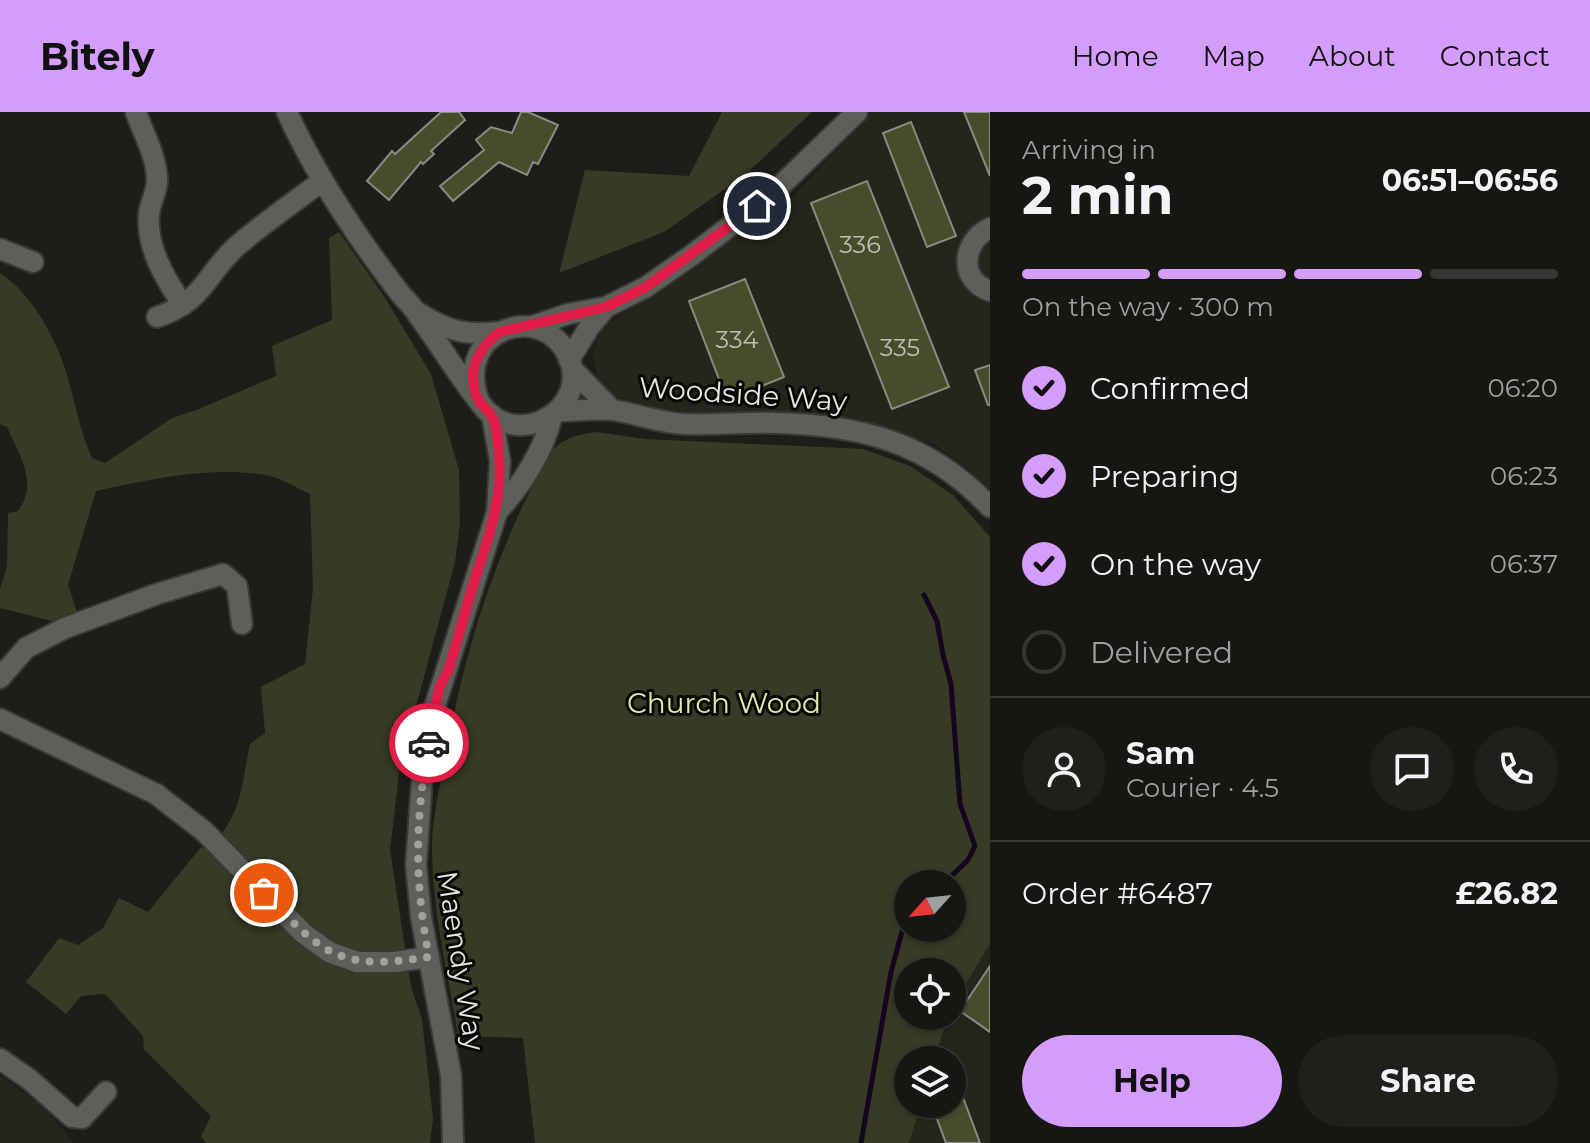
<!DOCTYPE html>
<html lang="en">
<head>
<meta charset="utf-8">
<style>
	body { margin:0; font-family:Montserrat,sans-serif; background:#1f1f1c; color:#f1f3f6; height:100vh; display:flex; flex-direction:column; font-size:30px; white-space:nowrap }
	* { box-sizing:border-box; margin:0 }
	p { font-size:26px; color:#9e9fa0 }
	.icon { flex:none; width:44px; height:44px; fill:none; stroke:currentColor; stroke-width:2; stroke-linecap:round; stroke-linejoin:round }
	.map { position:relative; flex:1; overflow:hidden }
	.details { display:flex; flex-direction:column; background:#161613; width:600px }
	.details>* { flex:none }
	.needle { width:52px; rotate:243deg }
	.tools { position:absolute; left:894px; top:758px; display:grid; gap:16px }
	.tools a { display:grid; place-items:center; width:72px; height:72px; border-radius:50%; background:#161613; box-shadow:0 2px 6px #0004,0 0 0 2px #353533; font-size:40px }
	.pin { position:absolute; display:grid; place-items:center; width:68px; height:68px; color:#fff; margin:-34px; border:4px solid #fff; border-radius:50%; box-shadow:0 2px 8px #0007 }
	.courier { position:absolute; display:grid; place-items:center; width:80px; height:80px; margin:-40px; border:6px solid #e11d48; border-radius:50%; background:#fff; color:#222; box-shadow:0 2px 10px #0007 }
	.overview em { font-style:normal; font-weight:700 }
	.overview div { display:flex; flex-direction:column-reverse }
	.overview { display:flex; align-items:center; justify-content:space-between; height:136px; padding:0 32px }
	h1 { font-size:52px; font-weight:700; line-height:60px }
	.bar { display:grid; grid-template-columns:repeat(4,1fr); gap:12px 8px; align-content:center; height:96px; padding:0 32px }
	.bar i { height:10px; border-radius:6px; background:#353533 }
	.bar .current { background:#d49cfb }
	.bar p { grid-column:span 4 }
	.line { display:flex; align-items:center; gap:20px; padding:0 32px; border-top:2px solid #353533 }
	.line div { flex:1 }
	.round { display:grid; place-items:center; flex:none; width:84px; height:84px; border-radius:42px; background:#1f1f1c }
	ol { padding:0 32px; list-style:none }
	li { display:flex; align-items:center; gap:24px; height:88px }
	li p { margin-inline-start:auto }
	li .icon { padding:8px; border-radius:50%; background:#d49cfb; color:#111; stroke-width:4 }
	li:last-child { color:#9e9fa0 }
	li i { width:44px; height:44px; border:4px solid #353533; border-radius:50% }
	.cta { display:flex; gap:16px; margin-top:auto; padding:16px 32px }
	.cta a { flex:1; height:92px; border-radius:48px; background:#d49cfb; color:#111; font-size:32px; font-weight:700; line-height:92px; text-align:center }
	.cta a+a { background:#1f1f1c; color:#f1f3f6 }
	header { display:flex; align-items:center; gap:48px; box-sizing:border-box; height:112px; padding:0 40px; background:#d49cfb; color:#111 }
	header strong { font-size:38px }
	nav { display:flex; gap:44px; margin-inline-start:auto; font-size:28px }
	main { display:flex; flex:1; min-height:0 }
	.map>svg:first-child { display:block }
	.built { fill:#25261b }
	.green { fill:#373a24; fill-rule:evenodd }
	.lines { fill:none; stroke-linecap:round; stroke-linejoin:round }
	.stream { stroke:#15061e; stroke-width:5 }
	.building { fill:#484c2a; stroke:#898a84; stroke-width:2 }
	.minor-casing { stroke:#393936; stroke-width:24 }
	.minor { stroke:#5f5f5a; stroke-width:20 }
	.done { stroke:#a0a09c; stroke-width:8; stroke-dasharray:0 14.4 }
	.route { stroke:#e11d48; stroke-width:10 }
	.labels { text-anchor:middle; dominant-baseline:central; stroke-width:6; stroke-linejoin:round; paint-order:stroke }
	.number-label { font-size:24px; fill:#bec0b5 }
	.street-label { font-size:28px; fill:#e6e6e3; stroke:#080806 }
	.park-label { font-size:28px; fill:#e1e9ab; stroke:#080806 }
</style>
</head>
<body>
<header>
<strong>Bitely</strong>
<nav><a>Home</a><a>Map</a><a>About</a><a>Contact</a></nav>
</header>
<main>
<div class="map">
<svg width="990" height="1031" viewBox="0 0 990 1031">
	<rect width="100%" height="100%" fill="#1d1e19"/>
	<!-- built -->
	<path class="built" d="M872 0H990V376L936 333 860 309 788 303 716 304 660 298 618 285 603 274 598 267 593 241 602 216 792 86Z
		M990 832V1031H909L921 992H952V948H934L948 904H952V894Z
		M0 963 44 996 74 1031H0Z"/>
	<!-- green -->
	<path class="green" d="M722 0H812L745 63 664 120 559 161 585 58 689 64Z
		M339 120 384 184 431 262 459 358 460 412 455 450 400 654 390 738 411 875 422 907 433 1007 430 1031H206L201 1025 211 1004 144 937 143 924 105 882 81 884 66 902 26 870 59 826 78 833 103 816 119 786 148 800 201 735 208 737C242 704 241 676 250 632L265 621 261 575 305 552 313 476 310 382C297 376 283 367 270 364 212 353 152 367 96 379L68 473 77 500 56 510 0 496V477L7 455 8 401 18 399C39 371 19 343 7 315L0 312V161C27 178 49 215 61 245 74 278 77 314 92 346L105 351 172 306 199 297 276 264 272 234 332 208 329 126Z
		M597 320 645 327 863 337 910 354 953 383 990 425V832L952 894V860H908V904H948L934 948H908V992H921L909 1031H535L523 926 458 924C448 860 431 795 432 731 433 703 440 674 445 646 461 558 485 473 524 391 533 374 541 353 553 338 564 325 582 322 597 320ZM952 772V816H908V772Z"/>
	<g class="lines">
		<!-- stream -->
		<path class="stream" d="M924 483 937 509 943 543 951 572 960 692 975 734 968 748 943 772
			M861 1031 891 860 903 816 908 807"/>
	</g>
	<!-- building -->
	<path class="building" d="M441 0H459L465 8 431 39 434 42 423 52 421 50 389 88 367 69 392 39 395 42Z
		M521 0H528L558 13 538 52 533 50 527 63 499 50 453 89 440 74 484 38 476 28 491 15 512 21Z
		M964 0H990V64Z
		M911 10 956 124 927 135 883 21Z
		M867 69 949 275 892 297 811 91Z
		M745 167 784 265 727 288 689 189Z
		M990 253V293H988L975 258Z
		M990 854V920L960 899Z
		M964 988 980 1031H946L934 999Z"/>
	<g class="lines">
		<!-- minor casing -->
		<g class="minor-casing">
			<path id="minor" d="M287 0C316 64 356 124 399 180 405 188 413 194 418 203 441 234 460 267 485 297 520 337 590 296 569 246 543 186 452 218 479 289
				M136 1C144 22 156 44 157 66 158 79 150 90 149 102 146 135 165 167 183 193
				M990 116C962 129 958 168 990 179
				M0 137 33 150
				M420 202C448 219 467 224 500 220
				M157 205C204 190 206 161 238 133 265 110 294 90 322 69
				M530 215 568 202 606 195 646 175 692 143 772 82 857 0
				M569 248 590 214 606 195
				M572 257 612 298
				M558 299C576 299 596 296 613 298 637 302 660 311 685 312 715 313 746 310 776 311 862 313 930 331 990 395
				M497 400C521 374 544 339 552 304
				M0 566 26 536 65 516 157 482 223 462 237 474 242 512
				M0 607 156 682 205 720 303 821 329 840 357 850H395L429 845
				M0 947 29 967 72 1005 82 1006 106 980
				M453 1031 451 963 421 805 416 753 422 667 433 600 497 400 500 349 492 303"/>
		</g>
		<!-- minor -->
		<use href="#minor" class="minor"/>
	</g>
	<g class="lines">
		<!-- done -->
		<path class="done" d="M264 781C324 843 339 859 429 845 414 768 415 708 429 631"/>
		<!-- route -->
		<path class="route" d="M429 631 439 576 448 559C457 530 465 500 474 470 487 429 503 389 499 345 498 333 498 313 491 303 488 298 482 294 479 289 465 262 477 236 500 220L606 195 646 175 757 94"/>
	</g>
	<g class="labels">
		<!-- number labels -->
		<g class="number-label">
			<text x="860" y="132">336</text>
			<text x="737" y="227">334</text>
			<text x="900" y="235">335</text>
		</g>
		<!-- street labels -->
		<g class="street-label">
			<text transform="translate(743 282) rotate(4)">Woodside Way</text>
			<text transform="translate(461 849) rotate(81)">Maendy Way</text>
		</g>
		<!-- park labels -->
		<g class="park-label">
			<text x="724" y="591">Church Wood</text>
		</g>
	</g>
</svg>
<div class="tools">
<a><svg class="needle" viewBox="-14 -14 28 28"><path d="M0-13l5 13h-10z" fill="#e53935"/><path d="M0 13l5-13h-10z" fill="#9e9fa0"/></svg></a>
<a><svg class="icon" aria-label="locate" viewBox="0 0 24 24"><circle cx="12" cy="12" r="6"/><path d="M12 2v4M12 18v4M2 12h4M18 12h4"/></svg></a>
<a><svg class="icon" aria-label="layers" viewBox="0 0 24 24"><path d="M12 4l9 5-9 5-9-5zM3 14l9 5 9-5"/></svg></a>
</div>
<div class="pin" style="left:264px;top:781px;background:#ea580c"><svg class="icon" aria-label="bag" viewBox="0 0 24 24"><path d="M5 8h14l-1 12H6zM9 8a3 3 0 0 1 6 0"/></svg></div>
<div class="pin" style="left:757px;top:94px;background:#1f2937"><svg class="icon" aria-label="home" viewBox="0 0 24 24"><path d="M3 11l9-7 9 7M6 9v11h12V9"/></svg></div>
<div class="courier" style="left:429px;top:631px"><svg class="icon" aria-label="car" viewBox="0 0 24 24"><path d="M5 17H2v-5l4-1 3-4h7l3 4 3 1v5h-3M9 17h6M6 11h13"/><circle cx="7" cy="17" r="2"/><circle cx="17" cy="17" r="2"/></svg></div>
</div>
<section class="details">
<div class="overview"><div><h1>2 min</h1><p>Arriving in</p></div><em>06:51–06:56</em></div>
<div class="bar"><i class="current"></i><i class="current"></i><i class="current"></i><i></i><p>On the way · 300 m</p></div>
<ol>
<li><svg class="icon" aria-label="check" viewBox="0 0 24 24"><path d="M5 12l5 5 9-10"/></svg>Confirmed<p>06:20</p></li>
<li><svg class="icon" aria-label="check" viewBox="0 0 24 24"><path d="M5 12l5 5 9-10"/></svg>Preparing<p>06:23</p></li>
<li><svg class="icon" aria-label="check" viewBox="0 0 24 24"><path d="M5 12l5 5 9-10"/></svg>On the way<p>06:37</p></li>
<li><i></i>Delivered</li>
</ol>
<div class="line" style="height:144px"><a class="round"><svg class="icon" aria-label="person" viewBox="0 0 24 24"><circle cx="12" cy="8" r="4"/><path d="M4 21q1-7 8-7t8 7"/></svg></a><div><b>Sam</b><p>Courier · 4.5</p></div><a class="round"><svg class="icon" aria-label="chat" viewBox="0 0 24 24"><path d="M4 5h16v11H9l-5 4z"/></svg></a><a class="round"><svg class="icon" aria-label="phone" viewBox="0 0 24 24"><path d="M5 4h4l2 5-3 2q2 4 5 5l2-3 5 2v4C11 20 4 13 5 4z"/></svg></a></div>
<div class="line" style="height:104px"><div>Order #6487</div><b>£26.82</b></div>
<div class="cta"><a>Help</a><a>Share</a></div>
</section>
</main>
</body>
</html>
